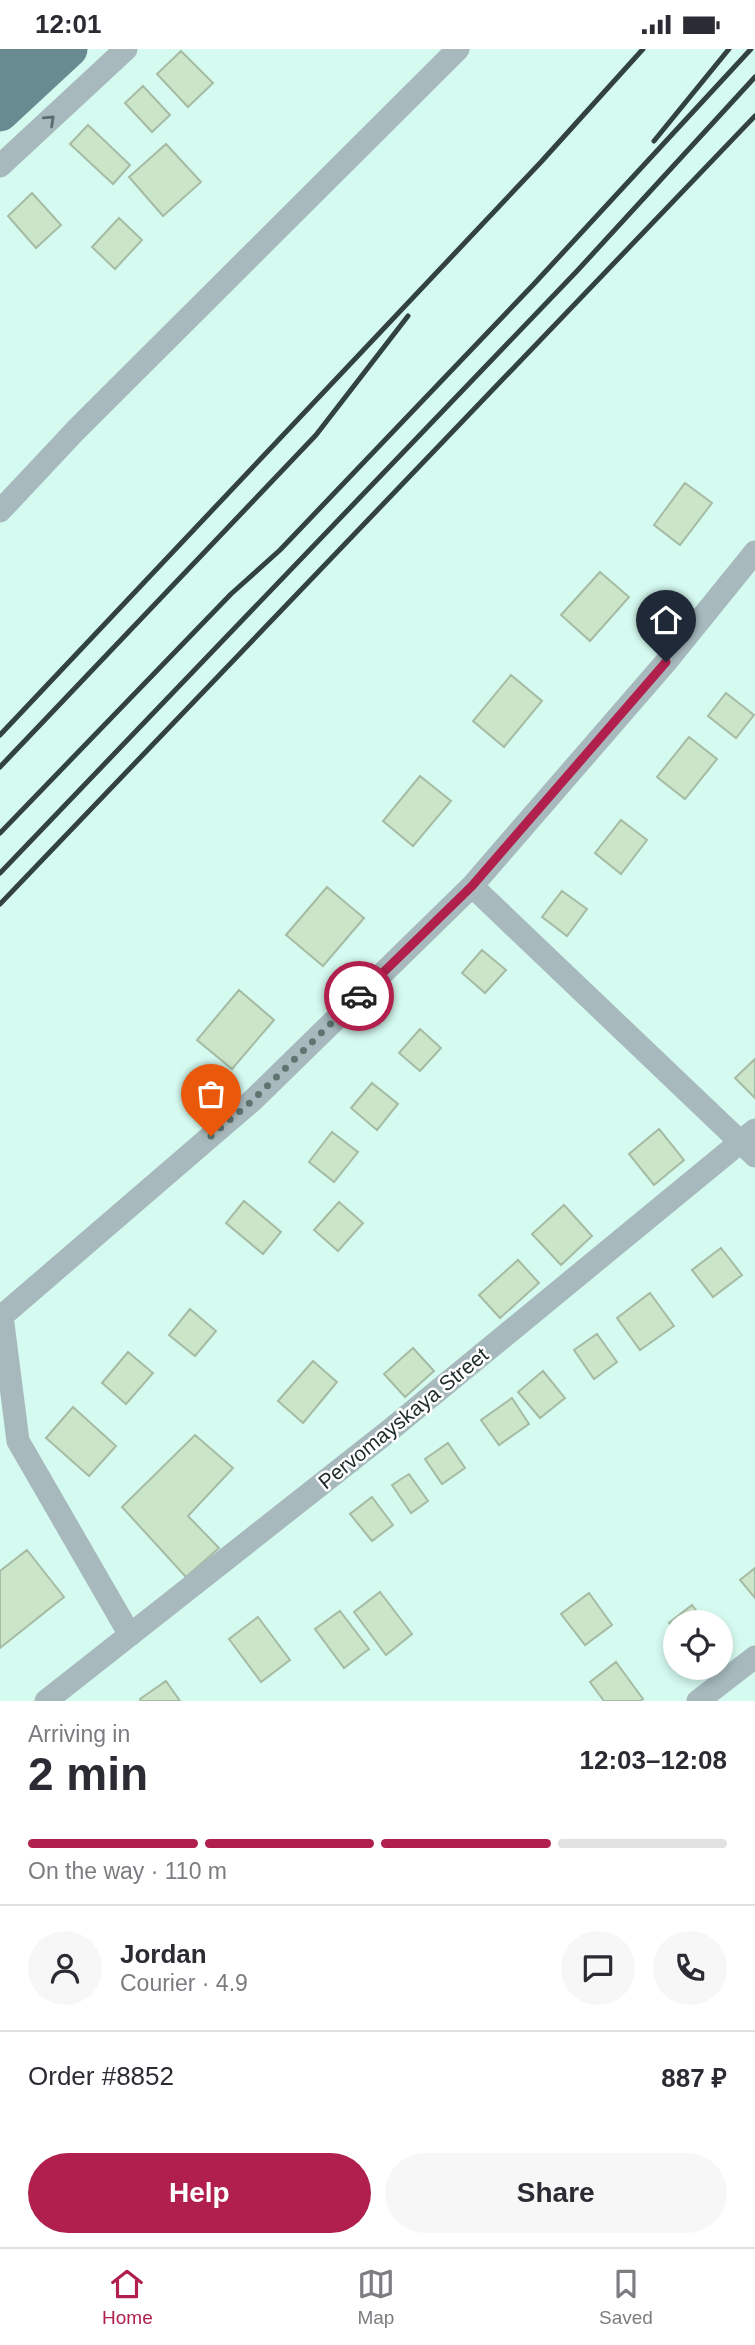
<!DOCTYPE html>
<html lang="en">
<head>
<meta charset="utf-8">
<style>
	body { margin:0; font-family:Helvetica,sans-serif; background:#f7f7f7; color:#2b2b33; height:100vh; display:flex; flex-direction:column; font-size:26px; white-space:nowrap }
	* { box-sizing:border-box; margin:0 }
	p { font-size:23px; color:#7c7c81 }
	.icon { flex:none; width:38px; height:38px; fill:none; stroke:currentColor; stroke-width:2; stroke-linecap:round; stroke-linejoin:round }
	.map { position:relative; height:1652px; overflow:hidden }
	.side { display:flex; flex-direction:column; background:#fff; flex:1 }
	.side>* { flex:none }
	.buttons { position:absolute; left:663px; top:1561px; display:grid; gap:14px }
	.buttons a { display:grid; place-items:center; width:70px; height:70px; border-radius:50%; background:#fff; box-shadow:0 4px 10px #0003; font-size:35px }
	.pin { position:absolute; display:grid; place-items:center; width:60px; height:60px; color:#fff; margin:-72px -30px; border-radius:50% 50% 50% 0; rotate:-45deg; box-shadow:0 0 7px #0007 }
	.pin .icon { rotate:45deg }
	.courier { position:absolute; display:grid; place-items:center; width:70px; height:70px; margin:-35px; border:5px solid #b1204c; border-radius:50%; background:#fff; color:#222; box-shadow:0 2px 9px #0007 }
	.headline em { font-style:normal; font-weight:700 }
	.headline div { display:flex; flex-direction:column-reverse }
	.headline { display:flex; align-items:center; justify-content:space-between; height:119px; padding:0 28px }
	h1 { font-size:46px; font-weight:700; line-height:52px }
	.bar { display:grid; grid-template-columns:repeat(4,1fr); gap:10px 7px; align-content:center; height:84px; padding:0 28px }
	.bar i { height:9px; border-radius:5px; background:#e1e1e2 }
	.bar .on { background:#b1204c }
	.bar p { grid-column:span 4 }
	.line { display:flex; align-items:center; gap:18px; padding:0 28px; border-top:2px solid #e1e1e2 }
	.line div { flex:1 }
	.round { display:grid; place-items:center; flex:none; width:74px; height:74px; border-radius:37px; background:#f7f7f7 }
	.cta { display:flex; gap:14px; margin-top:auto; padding:14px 28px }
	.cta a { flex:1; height:80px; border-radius:42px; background:#b1204c; color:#fff; font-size:28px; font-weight:700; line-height:80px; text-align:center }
	.cta a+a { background:#f7f7f7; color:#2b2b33 }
	.status { display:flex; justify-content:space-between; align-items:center; height:49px; padding:0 35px; background:#fff; direction:ltr }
	.status svg { height:19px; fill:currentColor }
	.dock { display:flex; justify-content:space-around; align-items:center; height:98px; border-top:2px solid #e1e1e2; background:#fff; font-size:19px; color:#7c7c81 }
	.dock a { display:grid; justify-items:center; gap:4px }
	.dock .on { color:#b1204c }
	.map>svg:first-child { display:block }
	.building { fill:#cbe5c9; stroke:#a6bba4; stroke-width:2 }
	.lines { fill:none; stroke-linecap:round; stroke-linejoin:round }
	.street { stroke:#a7b9bd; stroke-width:23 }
	.primary { stroke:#688a91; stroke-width:37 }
	.rail { stroke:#32423f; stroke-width:5 }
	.oneway { stroke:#5c6c6c }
	.done { stroke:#5f756f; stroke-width:7; stroke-dasharray:0 12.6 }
	.route { stroke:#b1204c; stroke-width:9 }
	.labels { text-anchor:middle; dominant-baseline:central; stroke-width:5; stroke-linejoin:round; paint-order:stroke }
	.street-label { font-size:21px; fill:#1f2d2a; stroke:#fff }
</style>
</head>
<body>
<div class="status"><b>12:01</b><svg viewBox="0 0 49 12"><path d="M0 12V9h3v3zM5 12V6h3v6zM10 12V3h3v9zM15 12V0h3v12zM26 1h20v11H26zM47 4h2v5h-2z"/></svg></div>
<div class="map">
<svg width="755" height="1652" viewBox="0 0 755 1652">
	<rect width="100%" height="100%" fill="#d5faf0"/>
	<!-- building -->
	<path class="building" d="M181 2 213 34 188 58 157 25Z
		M143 37 170 66 152 83 125 54Z
		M88 76 130 116 113 135 70 95Z
		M166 95 201 133 163 167 129 128Z
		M32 144 61 176 36 199 8 167Z
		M119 169 142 191 115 220 92 198Z
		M685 434 712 454 680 496 654 476Z
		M600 523 629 548 590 592 561 566Z
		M511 626 542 652 504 698 473 672Z
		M726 644 754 666 736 689 708 667Z
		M689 688 717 710 685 750 657 728Z
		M420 727 451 752 413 797 383 772Z
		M621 771 647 791 621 825 595 804Z
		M327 838 364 869 323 917 286 886Z
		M562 842 587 860 567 887 542 868Z
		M482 901 506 921 485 944 462 924Z
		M239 941 274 971 232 1020 197 991Z
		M420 980 441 999 420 1022 399 1004Z
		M755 1010V1049L735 1029Z
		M372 1034 398 1055 377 1081 351 1059Z
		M659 1080 684 1111 654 1136 629 1105Z
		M332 1083 358 1103 334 1133 309 1113Z
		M244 1152 281 1183 263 1205 226 1174Z
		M339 1153 363 1174 338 1202 314 1181Z
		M564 1156 592 1187 561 1216 532 1185Z
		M721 1199 742 1226 713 1248 692 1221Z
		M518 1211 539 1234 500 1269 479 1246Z
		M650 1244 674 1277 640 1301 617 1269Z
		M190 1260 216 1282 195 1307 169 1286Z
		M597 1285 617 1313 594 1330 574 1301Z
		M413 1299 434 1322 405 1348 384 1325Z
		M128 1303 153 1324 126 1355 102 1334Z
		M313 1312 337 1333 303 1374 278 1352Z
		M543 1322 565 1349 540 1369 518 1343Z
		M512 1349 529 1375 499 1396 481 1371Z
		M73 1358 116 1397 89 1427 46 1389Z
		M195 1386 233 1419 188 1467 219 1499 186 1528 122 1458Z
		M448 1394 465 1419 442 1435 425 1410Z
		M409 1425 428 1452 411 1464 392 1436Z
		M372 1448 393 1476 372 1492 350 1465Z
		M27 1501 64 1548 0 1599V1522Z
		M755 1519V1549L740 1531Z
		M380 1543 412 1585 386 1606 354 1563Z
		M589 1544 612 1576 585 1596 561 1565Z
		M692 1556 705 1573H676V1583L669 1574Z
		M340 1562 369 1600 344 1619 315 1580Z
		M258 1568 290 1611 261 1633 229 1590Z
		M616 1613 643 1650 640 1652H604L590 1633Z
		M166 1632 180 1652H141L140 1650Z"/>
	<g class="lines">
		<!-- street -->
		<path class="street" d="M0 117 126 0
			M0 462 76 381 458 0
			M472 837 755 1107
			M130 1586 18 1392 2 1267 253 1051 472 837 666 613 755 503
			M46 1652 390 1381 755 1081
			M698 1652 755 1608"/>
		<!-- primary -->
		<path class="primary" d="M0 24 24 0
			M0 64 69 0"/>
		<!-- rail -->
		<path class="rail" d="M654 92 729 0
			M0 686 541 113 643 0
			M0 718 316 386 408 267
			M0 784 231 545 280 501 533 236 751 0
			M0 824 577 222 755 28
			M0 855 755 67"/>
	</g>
	<!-- one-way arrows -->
	<defs><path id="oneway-chevron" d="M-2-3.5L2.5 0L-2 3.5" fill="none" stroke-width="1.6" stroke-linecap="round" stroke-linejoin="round" transform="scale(1.75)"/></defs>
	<use class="oneway" href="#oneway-chevron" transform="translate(50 71) rotate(-43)"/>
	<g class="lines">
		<!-- done -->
		<path class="done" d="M211 1087 253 1051 359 947"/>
		<!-- route -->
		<path class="route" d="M359 947 472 837 666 613"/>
	</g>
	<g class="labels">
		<!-- street labels -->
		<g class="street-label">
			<text transform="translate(403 1369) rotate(-39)">Pervomayskaya Street</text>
		</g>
	</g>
</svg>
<div class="buttons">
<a><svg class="icon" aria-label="locate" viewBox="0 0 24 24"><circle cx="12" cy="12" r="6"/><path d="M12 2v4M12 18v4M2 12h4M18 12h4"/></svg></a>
</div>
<div class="pin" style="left:211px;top:1087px;background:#ea580c"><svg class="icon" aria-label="bag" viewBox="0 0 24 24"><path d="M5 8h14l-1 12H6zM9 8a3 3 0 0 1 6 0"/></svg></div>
<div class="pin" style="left:666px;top:613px;background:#1f2937"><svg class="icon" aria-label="home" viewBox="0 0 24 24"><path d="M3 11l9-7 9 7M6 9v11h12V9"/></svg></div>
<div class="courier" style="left:359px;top:947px"><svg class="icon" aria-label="car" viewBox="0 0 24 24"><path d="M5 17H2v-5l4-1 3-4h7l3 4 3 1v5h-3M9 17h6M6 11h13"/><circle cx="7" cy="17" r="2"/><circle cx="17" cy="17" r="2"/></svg></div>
</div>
<section class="side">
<div class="headline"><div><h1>2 min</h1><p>Arriving in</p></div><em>12:03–12:08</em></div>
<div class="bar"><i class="on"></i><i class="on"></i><i class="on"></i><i></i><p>On the way · 110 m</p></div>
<div class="line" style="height:126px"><a class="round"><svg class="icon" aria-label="person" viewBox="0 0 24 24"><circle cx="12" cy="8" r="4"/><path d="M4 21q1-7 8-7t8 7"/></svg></a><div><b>Jordan</b><p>Courier · 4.9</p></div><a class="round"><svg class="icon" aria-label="chat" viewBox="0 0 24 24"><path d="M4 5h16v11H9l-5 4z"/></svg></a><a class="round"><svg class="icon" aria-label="phone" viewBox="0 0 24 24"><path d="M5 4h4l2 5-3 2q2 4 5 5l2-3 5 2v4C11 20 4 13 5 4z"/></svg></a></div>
<div class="line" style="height:91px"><div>Order #8852</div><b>887 ₽</b></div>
<div class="cta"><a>Help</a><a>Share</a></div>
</section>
<nav class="dock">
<a class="on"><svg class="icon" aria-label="home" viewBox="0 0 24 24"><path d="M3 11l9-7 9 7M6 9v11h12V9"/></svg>Home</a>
<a><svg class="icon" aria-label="map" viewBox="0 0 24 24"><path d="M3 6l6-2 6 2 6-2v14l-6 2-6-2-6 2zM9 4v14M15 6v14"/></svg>Map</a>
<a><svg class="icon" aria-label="saved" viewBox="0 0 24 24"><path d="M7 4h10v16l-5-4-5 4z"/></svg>Saved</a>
</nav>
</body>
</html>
